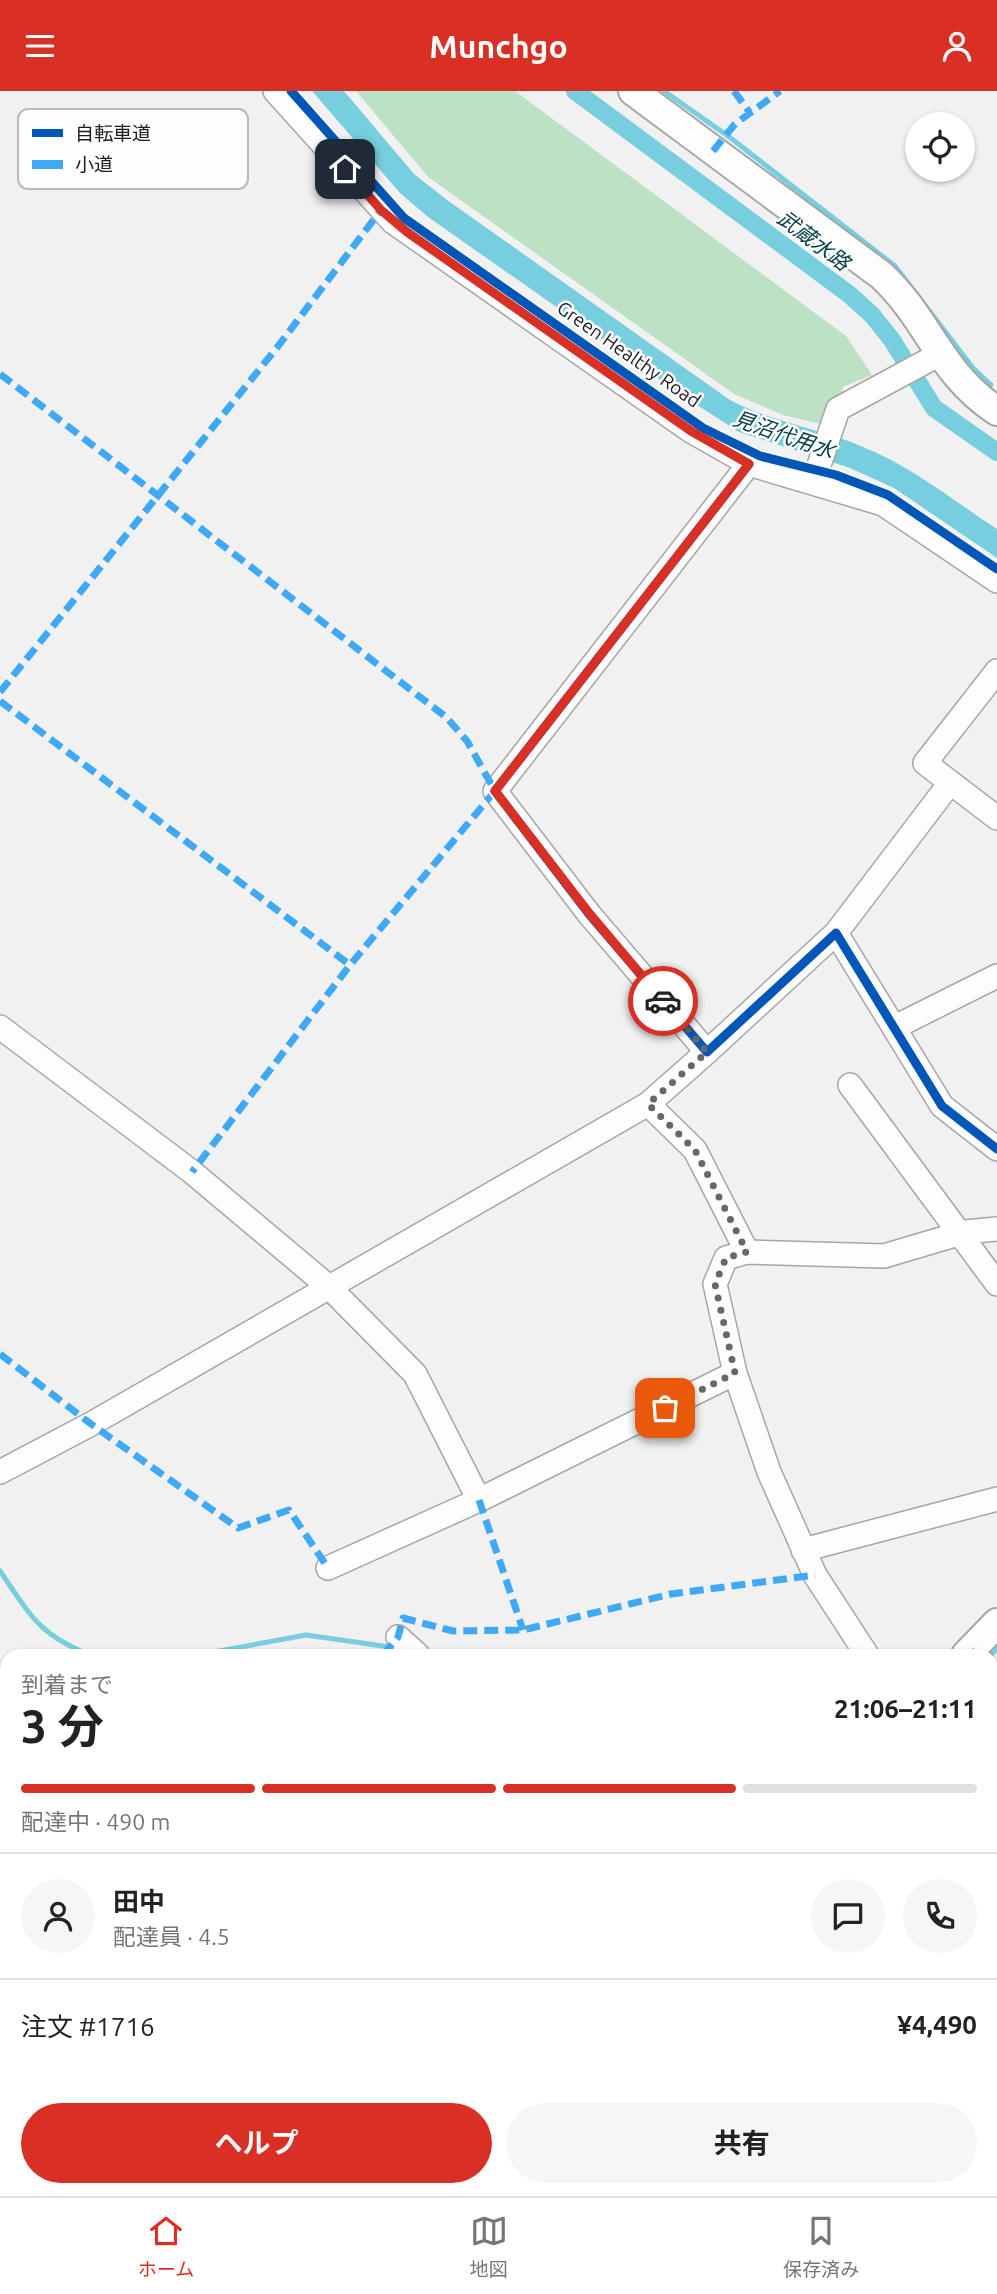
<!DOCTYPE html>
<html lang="ja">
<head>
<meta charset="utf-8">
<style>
	body { margin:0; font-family:Ubuntu,"Noto Sans JP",sans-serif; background:#f6f6f6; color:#222; height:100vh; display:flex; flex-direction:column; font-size:26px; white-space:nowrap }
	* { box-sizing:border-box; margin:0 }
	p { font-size:23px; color:#767676 }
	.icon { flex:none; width:38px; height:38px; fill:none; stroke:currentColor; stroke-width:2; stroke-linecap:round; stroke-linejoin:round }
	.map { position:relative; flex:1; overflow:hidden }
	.panel { position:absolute; left:0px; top:1558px; width:998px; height:548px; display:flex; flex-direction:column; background:#fff; border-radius:21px 21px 0 0; box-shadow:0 2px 5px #0004 }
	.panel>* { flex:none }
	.tools { position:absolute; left:905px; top:21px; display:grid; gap:14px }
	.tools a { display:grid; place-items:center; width:70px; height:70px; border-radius:50%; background:#fff; box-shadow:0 2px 5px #0004; font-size:35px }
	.pin { position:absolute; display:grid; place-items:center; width:60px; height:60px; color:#fff; margin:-30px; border-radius:14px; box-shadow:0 4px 10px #0006 }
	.courier { position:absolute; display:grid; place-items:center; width:70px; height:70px; margin:-35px; border:5px solid #d93025; border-radius:50%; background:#fff; color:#222; box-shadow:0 2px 9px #0007 }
	.overview em { font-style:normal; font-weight:700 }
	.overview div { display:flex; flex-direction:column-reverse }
	.overview { display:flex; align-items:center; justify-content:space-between; height:119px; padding:0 21px }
	h1 { font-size:46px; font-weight:700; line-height:52px }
	.bar { display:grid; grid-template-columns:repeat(4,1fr); gap:10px 7px; align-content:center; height:84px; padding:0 21px }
	.bar i { height:9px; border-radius:5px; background:#e0e0e0 }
	.bar .current { background:#d93025 }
	.bar p { grid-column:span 4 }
	.line { display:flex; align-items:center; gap:18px; padding:0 21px; border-top:2px solid #e0e0e0 }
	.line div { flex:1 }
	.round { display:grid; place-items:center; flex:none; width:74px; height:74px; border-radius:37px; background:#f6f6f6 }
	.cta { display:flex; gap:14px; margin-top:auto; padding:14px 21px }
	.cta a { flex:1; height:80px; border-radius:42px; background:#d93025; color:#fff; font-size:28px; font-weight:700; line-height:80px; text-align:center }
	.cta a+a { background:#f6f6f6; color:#222 }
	header { display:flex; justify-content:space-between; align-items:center; height:91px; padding:0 21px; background:#d93025; color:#fff; font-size:32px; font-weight:700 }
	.tabs { display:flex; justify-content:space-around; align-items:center; height:98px; border-top:2px solid #e0e0e0; background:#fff; font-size:19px; color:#767676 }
	.tabs a { display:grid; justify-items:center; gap:4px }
	.tabs .current { color:#d93025 }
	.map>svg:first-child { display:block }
	.green { fill:#bce1c5 }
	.water { fill:#77cede }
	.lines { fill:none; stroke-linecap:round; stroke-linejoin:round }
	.stream { stroke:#77cede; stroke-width:5 }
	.canal { stroke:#77cede; stroke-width:18 }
	.minor-casing { stroke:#a6a6a6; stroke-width:26 }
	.major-casing { stroke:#a6a6a6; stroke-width:32 }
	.minor { stroke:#fdfdfd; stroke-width:23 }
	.major { stroke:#fdfdfd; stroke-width:28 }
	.quiet { stroke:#3fa9f5; stroke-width:7; stroke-dasharray:14 7; stroke-linecap:butt }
	.cycleway-casing { stroke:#fdfdff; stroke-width:13 }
	.cycleway { stroke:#0057b8; stroke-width:9 }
	.done { stroke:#676768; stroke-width:7; stroke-dasharray:0 12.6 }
	.route { stroke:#d93025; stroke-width:9 }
	.labels { text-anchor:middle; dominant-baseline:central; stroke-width:5; stroke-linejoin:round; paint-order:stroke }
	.street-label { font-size:19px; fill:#1d1d1e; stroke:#fdfdff }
	.water-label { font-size:21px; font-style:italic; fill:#033e47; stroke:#fdfdff }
	.key { fill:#fdfdff; stroke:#bababc; stroke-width:2 }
	.key-label { font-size:19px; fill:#1d1d1e }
</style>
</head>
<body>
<header><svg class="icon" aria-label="menu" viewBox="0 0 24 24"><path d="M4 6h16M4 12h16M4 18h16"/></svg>Munchgo<svg class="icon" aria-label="person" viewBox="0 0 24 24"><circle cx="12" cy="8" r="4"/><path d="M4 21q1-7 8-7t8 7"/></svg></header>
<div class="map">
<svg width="997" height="2105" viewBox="0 0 997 2105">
	<rect width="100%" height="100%" fill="#f1f1f1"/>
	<!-- green -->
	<path class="green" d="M356 0H515L846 245 872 284 843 296 842 305 825 334 783 324 734 303 428 86Z"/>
	<!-- water -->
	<path class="water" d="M312 0H344L414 83 447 109 730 309C773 332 819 337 863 356 911 375 954 410 997 438V467L894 397 850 377 739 341 686 307 428 126 400 102Z"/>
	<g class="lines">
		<!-- stream -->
		<path class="stream" d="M664 0 728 45 895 175 973 277 991 294
			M0 1480C31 1525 38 1543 90 1564
			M424 1561 445 1564
			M197 1564 306 1544 397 1557
			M990 1565 997 1558
			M990 1666 997 1667
			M990 1984 997 1975
			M507 2105 513 2098
			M910 2105 915 2098"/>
		<!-- canal -->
		<path class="canal" d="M575 0 850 204 872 224 892 249 934 317 997 361"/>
		<!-- minor casing -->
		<g class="minor-casing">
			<path id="minor" d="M275 0 393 131 691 340 749 373 883 413 997 490
				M749 373 495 700 589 823 707 961 836 842 942 1015 997 1058
				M813 392 838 318 940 263
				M997 580 925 672 997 727
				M836 842 950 692
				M0 936 192 1081 329 1196 415 1283 479 1409
				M895 936 997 885
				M850 994 997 1193
				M648 1013 695 1059 747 1161
				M0 1381 91 1333 648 1013 707 961
				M803 1459 997 1408
				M328 1477 479 1409 735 1282
				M398 1546 418 1564
				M867 1564 815 1484 769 1381 735 1282 715 1193 726 1167 747 1161 884 1165 965 1141 997 1138
				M990 1771 997 1777
				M0 1814 7 1820
				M990 2091 997 2097
				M307 2098 314 2105"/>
		</g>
		<!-- major casing -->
		<g class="major-casing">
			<path id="major" d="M633 0 881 184C929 228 939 282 997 320
				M966 1564 997 1532
				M486 2105 491 2098"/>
		</g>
		<!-- minor -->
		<use href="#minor" class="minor"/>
		<!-- major -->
		<use href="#major" class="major"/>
		<!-- quiet -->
		<path class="quiet" d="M734 0 750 22
			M713 60 735 33 780 0
			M0 283 446 626 467 650 495 700 350 874 192 1081
			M0 601 279 254 381 119
			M0 610 350 874
			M0 1263 91 1333 238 1437 289 1419 328 1477
			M479 1409 523 1539
			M971 1560 977 1564
			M383 1564 398 1546 403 1527 453 1540 523 1539 671 1503 815 1484
			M990 1574 997 1576
			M660 2098 667 2105"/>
		<!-- cycleway casing -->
		<g class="cycleway-casing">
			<path id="cycleway" d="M291 0 404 127 703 337 760 365 836 384 888 404 997 478
				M749 373 495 700 589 823 707 961 836 842 942 1015 997 1058"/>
		</g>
		<!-- cycleway -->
		<use href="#cycleway" class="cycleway"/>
	</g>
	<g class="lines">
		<!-- done -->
		<path class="done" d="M663 910 707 961 648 1013 695 1059 747 1161 726 1167 715 1193 735 1282 665 1317"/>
		<!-- route -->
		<path class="route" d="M345 78 381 119 407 141 691 340 749 373 495 700 589 822 663 910"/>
	</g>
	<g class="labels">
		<!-- street labels -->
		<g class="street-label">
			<text transform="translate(629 263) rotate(35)">Green Healthy Road</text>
		</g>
		<!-- water labels -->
		<g class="water-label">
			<text transform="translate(814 149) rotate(37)">武蔵水路</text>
			<text transform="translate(784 343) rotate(19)">見沼代用水</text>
		</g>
	</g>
	<!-- legend -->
	<rect x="18" y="18" width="230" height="80" rx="10" class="key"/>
	<rect x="32" y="38" width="31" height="8" fill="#0057b8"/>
	<rect x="32" y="69" width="31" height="9" fill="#3fa9f5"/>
	<g class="key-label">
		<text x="75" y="49">自転車道</text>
		<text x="75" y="80">小道</text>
	</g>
</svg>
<div class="tools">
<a><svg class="icon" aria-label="locate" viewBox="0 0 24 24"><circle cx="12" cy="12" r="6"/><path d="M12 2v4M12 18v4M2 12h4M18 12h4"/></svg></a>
</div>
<div class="pin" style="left:665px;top:1317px;background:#ea580c"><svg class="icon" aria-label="bag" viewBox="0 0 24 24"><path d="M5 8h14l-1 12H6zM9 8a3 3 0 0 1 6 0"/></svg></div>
<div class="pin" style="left:345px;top:78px;background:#1f2937"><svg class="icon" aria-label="home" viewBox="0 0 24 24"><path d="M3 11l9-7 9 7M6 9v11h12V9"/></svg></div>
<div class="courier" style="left:663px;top:910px"><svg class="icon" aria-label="car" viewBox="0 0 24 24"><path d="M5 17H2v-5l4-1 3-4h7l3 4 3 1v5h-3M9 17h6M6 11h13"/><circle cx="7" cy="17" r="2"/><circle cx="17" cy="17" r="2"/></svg></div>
<section class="panel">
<div class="overview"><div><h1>3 分</h1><p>到着まで</p></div><em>21:06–21:11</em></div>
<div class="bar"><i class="current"></i><i class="current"></i><i class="current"></i><i></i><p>配達中 · 490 m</p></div>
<div class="line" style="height:126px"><a class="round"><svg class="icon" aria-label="person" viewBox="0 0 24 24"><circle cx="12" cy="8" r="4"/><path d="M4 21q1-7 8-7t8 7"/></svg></a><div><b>田中</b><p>配達員 · 4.5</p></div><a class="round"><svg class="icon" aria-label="chat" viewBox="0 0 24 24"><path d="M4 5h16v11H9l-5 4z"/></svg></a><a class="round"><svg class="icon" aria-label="phone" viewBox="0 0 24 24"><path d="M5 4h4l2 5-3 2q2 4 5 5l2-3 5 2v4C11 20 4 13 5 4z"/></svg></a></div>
<div class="line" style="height:91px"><div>注文 #1716</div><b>¥4,490</b></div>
<div class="cta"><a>ヘルプ</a><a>共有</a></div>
</section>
</div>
<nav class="tabs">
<a class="current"><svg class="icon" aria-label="home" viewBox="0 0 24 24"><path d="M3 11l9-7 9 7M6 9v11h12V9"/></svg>ホーム</a>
<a><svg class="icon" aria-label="map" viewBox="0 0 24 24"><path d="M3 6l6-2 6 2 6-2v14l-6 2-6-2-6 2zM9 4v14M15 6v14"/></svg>地図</a>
<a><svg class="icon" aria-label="saved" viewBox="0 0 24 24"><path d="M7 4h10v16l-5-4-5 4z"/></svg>保存済み</a>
</nav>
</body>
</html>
